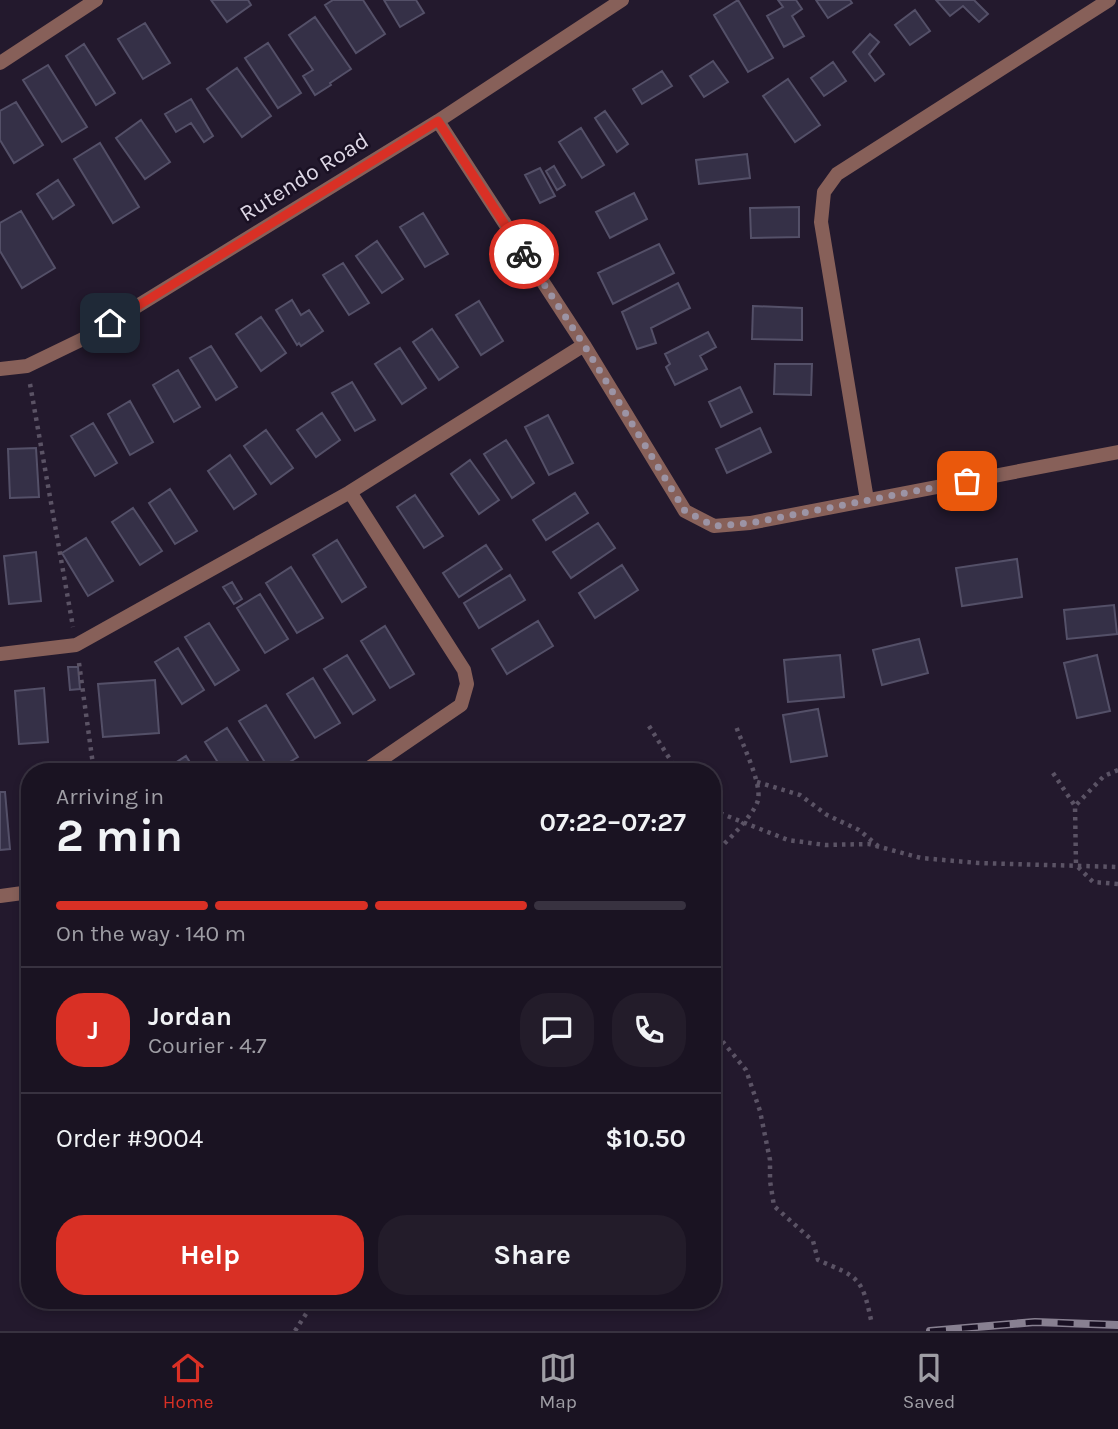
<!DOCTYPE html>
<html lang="en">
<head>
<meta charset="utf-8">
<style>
	body { margin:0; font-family:Karla,sans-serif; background:#231c2a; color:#f1f3f6; height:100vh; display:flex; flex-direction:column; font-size:26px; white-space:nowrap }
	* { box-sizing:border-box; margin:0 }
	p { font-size:23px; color:#9f9ea5 }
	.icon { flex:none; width:38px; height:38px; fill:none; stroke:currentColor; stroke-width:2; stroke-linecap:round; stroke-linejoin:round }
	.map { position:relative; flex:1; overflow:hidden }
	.panel { position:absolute; left:21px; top:763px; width:700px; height:546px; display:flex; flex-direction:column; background:#1a1322; border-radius:28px; box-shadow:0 4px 10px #0003,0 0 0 2px #383240 }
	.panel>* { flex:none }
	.pin { position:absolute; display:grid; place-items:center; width:60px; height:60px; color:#fff; margin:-30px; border-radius:14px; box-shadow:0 4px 10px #0006 }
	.courier { position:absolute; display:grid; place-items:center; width:70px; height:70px; margin:-35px; border:5px solid #d93025; border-radius:50%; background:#fff; color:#222; box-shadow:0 2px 9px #0007 }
	.head em { font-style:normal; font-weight:700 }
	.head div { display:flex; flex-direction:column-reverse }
	.head { display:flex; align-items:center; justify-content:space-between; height:119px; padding:0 35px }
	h1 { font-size:46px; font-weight:700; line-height:52px }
	.bar { display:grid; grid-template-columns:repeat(4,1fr); gap:10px 7px; align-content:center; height:84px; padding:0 35px }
	.bar i { height:9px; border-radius:5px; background:#383240 }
	.bar .selected { background:#d93025 }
	.bar p { grid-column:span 4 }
	.line { display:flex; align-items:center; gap:18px; padding:0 35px; border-top:2px solid #383240 }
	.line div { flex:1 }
	.round { display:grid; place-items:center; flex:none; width:74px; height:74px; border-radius:28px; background:#231c2a }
	.action { display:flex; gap:14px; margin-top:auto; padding:14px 35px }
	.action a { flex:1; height:80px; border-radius:28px; background:#d93025; color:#fff; font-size:28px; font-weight:700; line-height:80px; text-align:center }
	.action a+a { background:#231c2a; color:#f1f3f6 }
	.dock { display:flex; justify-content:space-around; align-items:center; height:98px; border-top:2px solid #383240; background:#1a1322; font-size:19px; color:#9f9ea5 }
	.dock a { display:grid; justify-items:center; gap:4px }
	.dock .selected { color:#d93025 }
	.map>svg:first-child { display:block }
	.building { fill:#353047; stroke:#545068; stroke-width:2 }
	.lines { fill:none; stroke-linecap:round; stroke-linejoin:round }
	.path { stroke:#5b5365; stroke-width:4.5; stroke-dasharray:3.5 5; stroke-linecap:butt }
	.minor { stroke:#876059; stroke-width:14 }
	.rail-casing { stroke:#888091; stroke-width:8 }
	.rail { stroke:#191023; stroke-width:5; stroke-dasharray:16; stroke-linecap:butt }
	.done { stroke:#9c94a5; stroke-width:7; stroke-dasharray:0 12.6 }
	.route { stroke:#d93025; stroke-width:9 }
	.labels { text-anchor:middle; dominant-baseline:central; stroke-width:5; stroke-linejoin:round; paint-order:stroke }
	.street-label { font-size:23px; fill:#ddd7e5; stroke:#191023 }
</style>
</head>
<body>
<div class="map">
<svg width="1118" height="1331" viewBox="0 0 1118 1331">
	<rect width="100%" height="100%" fill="#23192d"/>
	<!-- building -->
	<path class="building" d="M211 0H248L251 5 227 22Z
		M333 0H363L385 34 356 53 325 5Z
		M384 0H416L424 13 400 27Z
		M738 0 773 58 748 72 714 15Z
		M778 0H796L802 9 792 16 804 36 784 47 767 16 783 7Z
		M816 0H850L852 3 828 18Z
		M936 0H974L988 14 979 22 963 6 950 16Z
		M915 10 930 31 910 45 895 25Z
		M315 17 351 69 330 83 331 85 315 95 303 76 313 70 289 35Z
		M145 23 170 63 143 79 118 39Z
		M870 34 879 42 869 54 884 74 875 81 853 52Z
		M268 43 301 93 278 108 245 58Z
		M84 44 115 93 96 105 66 56Z
		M713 61 728 82 704 97 690 76Z
		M833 62 846 81 824 96 811 78Z
		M48 65 87 127 62 142 23 80Z
		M237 68 271 116 242 137 207 89Z
		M662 71 672 86 642 104 633 89Z
		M788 79 820 125 795 142 763 96Z
		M191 99 213 136 204 142 191 123 176 132 165 114Z
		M16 102 43 145 14 163 0 140V111Z
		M605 111 628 144 617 152 595 118Z
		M141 120 170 162 145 179 116 138Z
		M581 128 604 165 582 178 559 142Z
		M100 143 139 207 113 223 74 159Z
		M747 154 750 178 699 184 696 160Z
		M554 166 565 185 557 190 546 171Z
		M540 168 555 196 540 203 525 175Z
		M58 180 74 205 53 219 37 194Z
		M634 193 647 219 610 238 596 212Z
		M799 207V237L751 238 750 208Z
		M21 211 55 268 22 288 0 251V223Z
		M423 213 448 254 425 267 400 227Z
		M377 241 403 279 382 293 356 256Z
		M659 244 674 273 613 304 598 273Z
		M343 263 369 303 349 315 323 275Z
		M678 283 690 308 651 328 656 343 637 349 622 312Z
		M292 300 301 315 309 310 323 331 301 346 299 343 297 345 276 310Z
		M479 301 503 341 481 355 456 315Z
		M753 306 802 308V340L752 339Z
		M261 317 286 353 261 371 236 334Z
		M432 329 458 367 439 380 413 342Z
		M708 332 716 347 700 356 707 369 675 385 666 367 670 364 665 354Z
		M211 346 237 387 216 400 190 358Z
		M400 348 426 388 402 404 375 364Z
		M775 364H812L811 395 774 394Z
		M178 370 200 407 174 422 153 385Z
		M352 382 375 420 355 431 332 393Z
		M740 387 752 412 721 427 709 402Z
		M130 401 153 442 130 455 108 414Z
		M322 413 340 440 316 457 297 430Z
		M548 415 573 463 549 475 525 427Z
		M93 423 117 463 95 476 71 436Z
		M760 428 771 452 727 473 716 449Z
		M266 430 293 468 271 484 244 446Z
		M506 440 534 483 512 498 484 454Z
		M36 448 39 497 10 498 8 449Z
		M230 455 256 494 234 509 208 471Z
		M470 460 499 500 479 514 451 474Z
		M170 489 197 531 175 544 149 503Z
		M575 493 588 513 546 540 533 520Z
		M415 495 443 536 424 548 397 507Z
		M133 508 162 551 140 565 112 522Z
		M598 523 615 548 571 578 553 552Z
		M86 538 113 581 88 596 62 553Z
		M337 540 366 587 342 602 313 555Z
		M486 545 502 569 459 597 443 573Z
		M36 552 41 601 9 604 4 556Z
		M1017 559 1022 597 962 606 956 568Z
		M622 565 638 590 595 618 579 593Z
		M291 567 323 618 297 633 266 583Z
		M510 575 525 600 479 628 464 603Z
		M232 582 242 599 234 604 223 587Z
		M260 594 288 639 265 653 237 608Z
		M1114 605 1117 634 1067 639 1064 610Z
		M538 621 553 646 507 674 492 649Z
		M209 623 239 670 215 685 185 637Z
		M385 626 414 674 390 688 361 641Z
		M919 639 928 673 882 685 873 650Z
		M178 648 204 690 182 704 155 662Z
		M347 655 375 700 353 714 324 669Z
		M840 655 844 697 788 702 784 660Z
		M1097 655 1110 711 1077 718 1064 663Z
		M68 667H78L80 689 70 690Z
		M313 678 340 723 315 738 287 694Z
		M155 680 159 733 103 737 98 684Z
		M44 688 48 742 19 744 15 691Z
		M266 705 298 757 273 772H271L239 721Z
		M818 709 827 756 791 762 783 715Z
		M227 728 255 772H224L205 742Z
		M186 756 196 772H161Z
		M0 792H5L10 849 0 850Z
		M30 1059V1084H27L26 1060Z"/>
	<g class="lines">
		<!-- path -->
		<path class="path" d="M30 384 73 627
			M79 663 94 772
			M649 726 678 772
			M1118 770 1104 776 1075 806 1076 865 1093 882 1118 884
			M1053 773 1075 806
			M757 782 800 795 827 815 859 830 878 846
			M712 810 788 840 825 845 869 844 921 858 978 863 1118 867
			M712 855C724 845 755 814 758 800 762 783 742 744 736 726
			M712 1018 723 1042 746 1070 760 1111 770 1160V1181L774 1206 813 1241 818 1260C857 1277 862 1276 871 1320
			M295 1331 311 1306 319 1300"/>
		<!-- minor -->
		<path class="minor" d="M0 63 96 0
			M438 121 584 345 685 511 714 526 750 523 1118 452
			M0 369 27 366 87 337 438 121 622 0
			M350 492 464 670 467 684 461 705 363 772
			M867 500 821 222 824 192 837 174 1109 0
			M0 654 76 645 350 492 584 345
			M0 896 30 892"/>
		<!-- rail casing -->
		<g class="rail-casing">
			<path id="rail" d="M930 1331 1035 1322 1118 1325"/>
		</g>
		<!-- rail -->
		<use href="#rail" class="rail"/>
	</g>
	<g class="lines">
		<!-- done -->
		<path class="done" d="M524 254 584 345 685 511 714 526 751 523 967 481"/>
		<!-- route -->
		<path class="route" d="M110 323 438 121 524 254"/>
	</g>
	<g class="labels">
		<!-- street labels -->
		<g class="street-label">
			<text transform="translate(304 177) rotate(-32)">Rutendo Road</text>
		</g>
	</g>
</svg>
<div class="pin" style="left:967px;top:481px;background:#ea580c"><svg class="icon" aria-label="bag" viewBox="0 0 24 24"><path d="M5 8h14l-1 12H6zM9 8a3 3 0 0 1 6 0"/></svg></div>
<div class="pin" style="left:110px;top:323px;background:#1f2937"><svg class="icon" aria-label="home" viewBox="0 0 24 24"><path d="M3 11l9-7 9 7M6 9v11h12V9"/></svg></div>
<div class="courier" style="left:524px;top:254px"><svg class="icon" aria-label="bike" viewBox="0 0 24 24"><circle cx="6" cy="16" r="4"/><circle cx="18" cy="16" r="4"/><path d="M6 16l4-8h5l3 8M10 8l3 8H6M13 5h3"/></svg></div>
<section class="panel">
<div class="head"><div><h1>2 min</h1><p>Arriving in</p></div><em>07:22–07:27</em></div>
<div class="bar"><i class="selected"></i><i class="selected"></i><i class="selected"></i><i></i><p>On the way · 140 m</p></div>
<div class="line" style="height:126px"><b class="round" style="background:#d93025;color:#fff">J</b><div><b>Jordan</b><p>Courier · 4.7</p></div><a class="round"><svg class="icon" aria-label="chat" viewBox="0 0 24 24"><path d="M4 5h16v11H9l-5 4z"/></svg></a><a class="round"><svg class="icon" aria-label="phone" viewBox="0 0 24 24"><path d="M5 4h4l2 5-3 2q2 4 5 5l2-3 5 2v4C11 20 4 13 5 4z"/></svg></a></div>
<div class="line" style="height:91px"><div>Order #9004</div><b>$10.50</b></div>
<div class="action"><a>Help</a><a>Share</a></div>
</section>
</div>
<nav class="dock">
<a class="selected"><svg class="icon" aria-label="home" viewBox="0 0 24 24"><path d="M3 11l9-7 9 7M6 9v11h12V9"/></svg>Home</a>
<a><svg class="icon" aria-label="map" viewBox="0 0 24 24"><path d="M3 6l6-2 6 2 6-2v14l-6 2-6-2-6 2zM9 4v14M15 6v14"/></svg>Map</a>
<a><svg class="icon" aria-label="saved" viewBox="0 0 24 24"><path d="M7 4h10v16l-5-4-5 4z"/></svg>Saved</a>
</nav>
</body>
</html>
